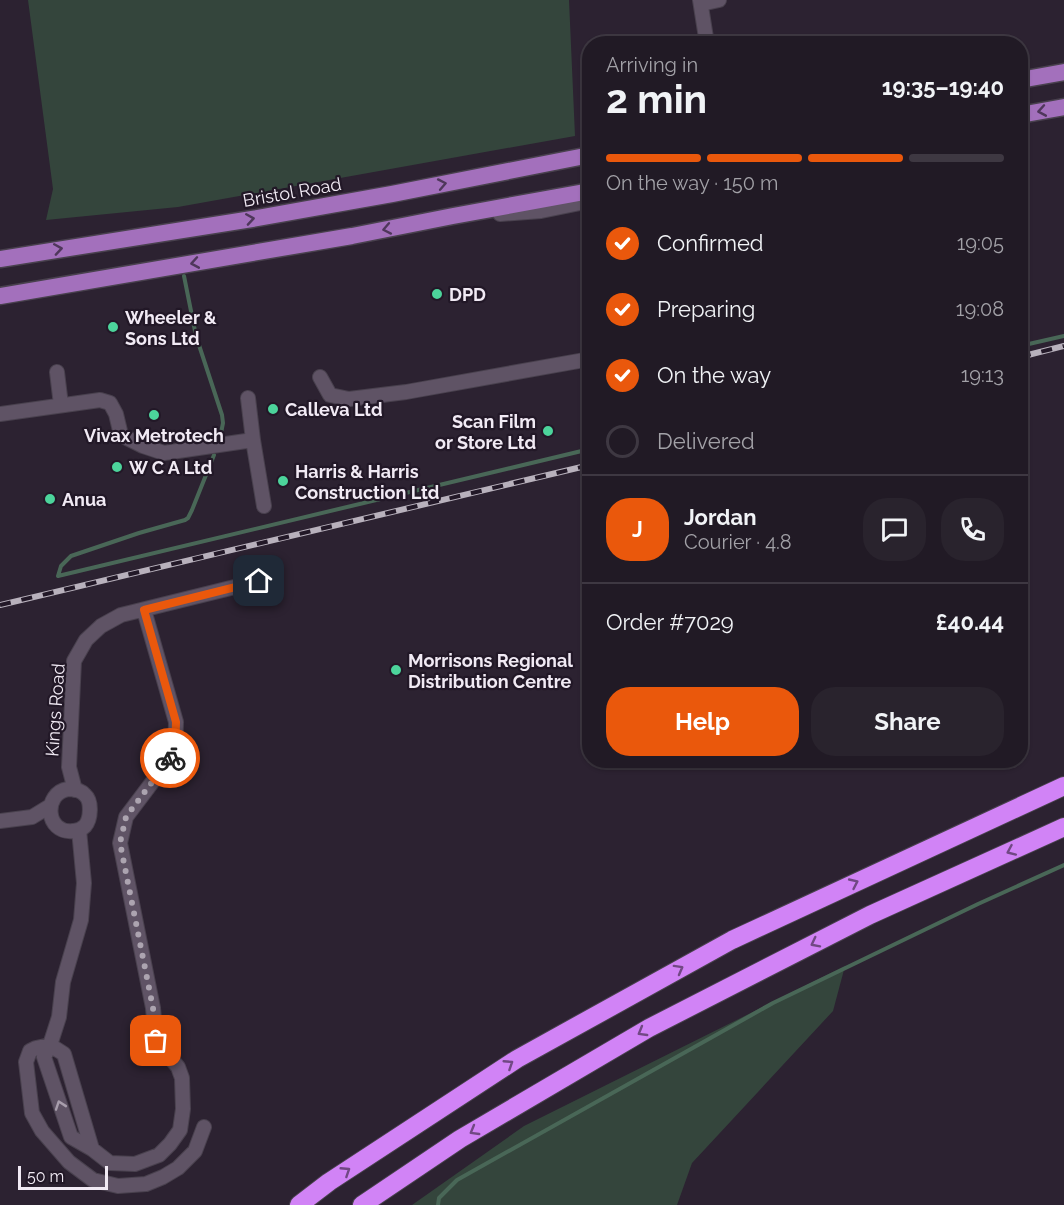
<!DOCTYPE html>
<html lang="en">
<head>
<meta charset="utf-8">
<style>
	body { margin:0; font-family:Raleway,sans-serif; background:#29232d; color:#f1f3f6; height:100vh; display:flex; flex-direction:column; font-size:22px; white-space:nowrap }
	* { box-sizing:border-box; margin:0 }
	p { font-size:20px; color:#a2a1a7 }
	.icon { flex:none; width:33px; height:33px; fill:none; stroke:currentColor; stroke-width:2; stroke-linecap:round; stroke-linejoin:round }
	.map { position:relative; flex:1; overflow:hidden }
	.details { position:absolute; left:582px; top:36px; width:446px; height:732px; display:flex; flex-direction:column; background:#211a25; border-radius:24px; box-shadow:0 2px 4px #0004,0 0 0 2px #3e3842 }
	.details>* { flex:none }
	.scale { position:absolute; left:18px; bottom:15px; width:90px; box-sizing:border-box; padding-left:6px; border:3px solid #f1eaf4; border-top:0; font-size:16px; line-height:21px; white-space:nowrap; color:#f1eaf4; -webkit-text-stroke:4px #221827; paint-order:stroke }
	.pin { position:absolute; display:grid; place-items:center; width:51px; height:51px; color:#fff; margin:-26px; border-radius:12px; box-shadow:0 3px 9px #0006 }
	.courier { position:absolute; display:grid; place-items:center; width:60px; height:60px; margin:-30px; border:4px solid #ea580c; border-radius:50%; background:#fff; color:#222; box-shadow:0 2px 8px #0007 }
	.overview em { font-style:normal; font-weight:700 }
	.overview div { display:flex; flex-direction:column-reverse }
	.overview { display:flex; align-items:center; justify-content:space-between; height:102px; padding:0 24px }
	h1 { font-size:39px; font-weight:700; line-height:45px }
	.bar { display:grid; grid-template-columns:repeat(4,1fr); gap:9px 6px; align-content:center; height:72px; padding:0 24px }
	.bar i { height:8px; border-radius:4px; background:#3e3842 }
	.bar .current { background:#ea580c }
	.bar p { grid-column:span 4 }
	.line { display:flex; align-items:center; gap:15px; padding:0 24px; border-top:2px solid #3e3842 }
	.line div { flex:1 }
	.round { display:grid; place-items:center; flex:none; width:63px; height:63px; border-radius:24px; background:#29232d }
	ol { padding:0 24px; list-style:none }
	li { display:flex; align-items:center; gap:18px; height:66px }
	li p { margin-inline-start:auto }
	li .icon { padding:6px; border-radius:50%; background:#ea580c; color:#fff; stroke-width:4 }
	li:last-child { color:#a2a1a7 }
	li i { width:33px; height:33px; border:3px solid #3e3842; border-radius:50% }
	.button { display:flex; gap:12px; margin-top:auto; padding:12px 24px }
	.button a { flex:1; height:69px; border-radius:24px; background:#ea580c; color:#fff; font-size:24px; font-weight:700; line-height:69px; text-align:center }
	.button a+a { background:#29232d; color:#f1f3f6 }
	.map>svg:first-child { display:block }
	.green { fill:#34453c }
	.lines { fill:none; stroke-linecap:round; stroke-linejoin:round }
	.stream { stroke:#496757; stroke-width:4 }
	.minor-casing { stroke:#49414e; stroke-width:16 }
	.major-casing { stroke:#49414e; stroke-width:19 }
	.highway-casing { stroke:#49414e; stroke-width:20 }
	.minor { stroke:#5f5365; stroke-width:14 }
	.major { stroke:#a370bc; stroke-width:16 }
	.highway { stroke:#d183f6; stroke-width:18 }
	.rail-casing { stroke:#b8b1bc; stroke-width:6 }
	.rail { stroke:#221827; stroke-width:4; stroke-dasharray:11; stroke-linecap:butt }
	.oneway { stroke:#4f375b }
	.oneway2 { stroke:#714884 }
	.oneway3 { stroke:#a89eac }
	.done { stroke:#aca4b0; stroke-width:6; stroke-dasharray:0 10.8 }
	.route { stroke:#ea580c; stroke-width:8 }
	.poi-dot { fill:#4cd49b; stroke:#221827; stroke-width:2 }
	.labels { text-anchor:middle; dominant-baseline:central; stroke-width:4.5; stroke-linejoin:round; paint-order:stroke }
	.street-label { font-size:18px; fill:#f1eaf4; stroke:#221827 }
	.poi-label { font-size:18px; font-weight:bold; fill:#f1eaf4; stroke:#221827; text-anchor:start }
</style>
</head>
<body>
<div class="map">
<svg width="1064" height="1205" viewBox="0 0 1064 1205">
	<rect width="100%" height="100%" fill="#2c2231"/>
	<!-- green -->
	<path class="green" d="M28 0H569L575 136 178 207 46 220 53 189Z
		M845 966 833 1011 692 1163 677 1205H412L524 1126Z"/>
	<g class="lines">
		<!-- stream -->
		<path class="stream" d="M184 276 196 336 222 415 223 423 220 438
			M1020 346 1064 336
			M214 455 192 510 188 518 185 520 139 533 71 556 61 566 58 576 590 449
			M438 1205 439 1198 457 1180 773 1003 978 904 1064 865"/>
		<!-- minor casing -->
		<g class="minor-casing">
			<path id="minor" d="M700 0 707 44
				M701 4 719 0
				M500 214 541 211 590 201
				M57 372 61 405
				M320 377 330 395 349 399 406 392 590 359
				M0 414 100 400 110 403 116 414 121 435 143 446 164 453 253 440 248 398
				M253 440 264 506
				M68 789C73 789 81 790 85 795 92 801 91 819 85 826 82 829 78 831 73 831 45 834 43 793 68 789Z
				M75 790 69 767 74 661 86 640 101 626 121 615 259 581
				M0 821 32 817 50 806
				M79 830 84 883 81 920 63 982 59 1017 50 1045 44 1057 71 1137 92 1149 110 1163 135 1164 159 1155 170 1144 180 1130 183 1109 182 1078 178 1067 156 1041 153 1008 120 843 126 817 175 752 176 722 144 610
				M92 1149 64 1054 50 1045 36 1048 30 1051 26 1062 32 1113 42 1131 69 1162 93 1180 118 1186 146 1184 163 1177 178 1168 195 1151 204 1127"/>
		</g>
		<!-- major casing -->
		<g class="major-casing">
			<path id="major" d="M1020 80 1064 72
				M1020 115 1064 107
				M0 259 252 219 392 194 590 155
				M0 296 352 236 453 216 590 191"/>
		</g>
		<!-- highway casing -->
		<g class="highway-casing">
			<path id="highway" d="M299 1205 329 1182 517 1059 732 940 1064 786
				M362 1205 460 1139 649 1028 870 915 1064 827"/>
		</g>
		<!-- minor -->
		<use href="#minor" class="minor"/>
		<!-- major -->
		<use href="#major" class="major"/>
		<!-- highway -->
		<use href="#highway" class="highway"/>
		<!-- rail casing -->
		<g class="rail-casing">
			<path id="rail" d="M1020 357 1064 346
				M0 605 590 465"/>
		</g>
		<!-- rail -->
		<use href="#rail" class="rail"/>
	</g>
	<!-- one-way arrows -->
	<defs><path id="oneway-chevron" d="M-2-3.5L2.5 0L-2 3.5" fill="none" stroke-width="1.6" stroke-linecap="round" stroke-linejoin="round" transform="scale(1.5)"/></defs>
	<g class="oneway">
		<use href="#oneway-chevron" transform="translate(1042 111) rotate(170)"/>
		<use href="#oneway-chevron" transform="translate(442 184) rotate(-11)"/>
		<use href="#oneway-chevron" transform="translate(250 219) rotate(-9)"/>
		<use href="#oneway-chevron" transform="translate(387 229) rotate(169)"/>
		<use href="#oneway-chevron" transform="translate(58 249) rotate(-9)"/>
		<use href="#oneway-chevron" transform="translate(195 263) rotate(170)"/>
	</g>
	<g class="oneway2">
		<use href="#oneway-chevron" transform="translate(1011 851) rotate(156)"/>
		<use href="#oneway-chevron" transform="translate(854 883) rotate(-25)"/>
		<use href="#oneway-chevron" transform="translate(815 943) rotate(153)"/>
		<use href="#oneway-chevron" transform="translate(679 969) rotate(-29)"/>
		<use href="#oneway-chevron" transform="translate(642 1032) rotate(150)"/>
		<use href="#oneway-chevron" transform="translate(509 1064) rotate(-33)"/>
		<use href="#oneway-chevron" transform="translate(474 1131) rotate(150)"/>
		<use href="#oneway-chevron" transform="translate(346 1171) rotate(-33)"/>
	</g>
	<use class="oneway3" href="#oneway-chevron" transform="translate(60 1105) rotate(-109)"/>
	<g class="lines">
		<!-- done -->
		<path class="done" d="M156 1041 153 1008 120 843 126 817 170 758"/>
		<!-- route -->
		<path class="route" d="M170 758 175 752 176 722 144 610 259 581"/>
	</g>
	<!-- markers -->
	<g class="poi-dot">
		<circle cx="437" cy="294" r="6"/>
		<circle cx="113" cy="327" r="6"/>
		<circle cx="273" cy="409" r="6"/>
		<circle cx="154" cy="415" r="6"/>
		<circle cx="548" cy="431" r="6"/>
		<circle cx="117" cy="467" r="6"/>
		<circle cx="283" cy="481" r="6"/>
		<circle cx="50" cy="499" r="6"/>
		<circle cx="396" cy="670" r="6"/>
	</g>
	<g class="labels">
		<!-- street labels -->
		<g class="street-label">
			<text transform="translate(292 192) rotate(-10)">Bristol Road</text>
			<text transform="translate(55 710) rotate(-86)">Kings Road</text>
		</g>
		<!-- poi labels -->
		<g class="poi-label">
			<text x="449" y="294">DPD</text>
			<text x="125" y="317">Wheeler &amp;<tspan x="125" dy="21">Sons Ltd</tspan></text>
			<text x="285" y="409">Calleva Ltd</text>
			<text x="536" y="421" text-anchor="end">Scan Film<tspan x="536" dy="21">or Store Ltd</tspan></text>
			<text x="154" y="435" text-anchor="middle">Vivax Metrotech</text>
			<text x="129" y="467">W C A Ltd</text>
			<text x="295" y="471">Harris &amp; Harris<tspan x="295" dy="21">Construction Ltd</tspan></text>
			<text x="62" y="499">Anua</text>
			<text x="408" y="660">Morrisons Regional<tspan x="408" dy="21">Distribution Centre</tspan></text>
		</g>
	</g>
</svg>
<div class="scale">50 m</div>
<div class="pin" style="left:156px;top:1041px;background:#ea580c"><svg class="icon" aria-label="bag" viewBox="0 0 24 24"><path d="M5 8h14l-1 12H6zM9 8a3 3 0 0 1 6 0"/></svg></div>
<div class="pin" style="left:259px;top:581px;background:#1f2937"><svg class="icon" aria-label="home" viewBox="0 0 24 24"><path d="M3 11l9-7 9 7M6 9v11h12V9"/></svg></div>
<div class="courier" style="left:170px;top:758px"><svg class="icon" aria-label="bike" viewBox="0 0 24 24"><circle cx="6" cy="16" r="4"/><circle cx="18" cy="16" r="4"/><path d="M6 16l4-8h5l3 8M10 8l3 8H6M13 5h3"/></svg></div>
<section class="details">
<div class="overview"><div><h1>2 min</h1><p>Arriving in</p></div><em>19:35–19:40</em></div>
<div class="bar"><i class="current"></i><i class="current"></i><i class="current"></i><i></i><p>On the way · 150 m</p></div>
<ol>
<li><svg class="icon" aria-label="check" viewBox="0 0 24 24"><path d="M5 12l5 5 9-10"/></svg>Confirmed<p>19:05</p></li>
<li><svg class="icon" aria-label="check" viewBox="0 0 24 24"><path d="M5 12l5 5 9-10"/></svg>Preparing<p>19:08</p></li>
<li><svg class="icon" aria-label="check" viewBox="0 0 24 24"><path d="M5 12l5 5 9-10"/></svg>On the way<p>19:13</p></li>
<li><i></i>Delivered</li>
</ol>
<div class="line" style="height:108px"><b class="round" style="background:#ea580c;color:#fff">J</b><div><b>Jordan</b><p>Courier · 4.8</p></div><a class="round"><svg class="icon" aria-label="chat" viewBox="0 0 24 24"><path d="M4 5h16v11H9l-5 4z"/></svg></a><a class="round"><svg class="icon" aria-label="phone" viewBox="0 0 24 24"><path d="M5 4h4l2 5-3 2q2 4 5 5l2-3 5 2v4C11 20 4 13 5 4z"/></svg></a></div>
<div class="line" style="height:78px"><div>Order #7029</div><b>£40.44</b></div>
<div class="button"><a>Help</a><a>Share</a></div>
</section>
</div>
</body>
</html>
